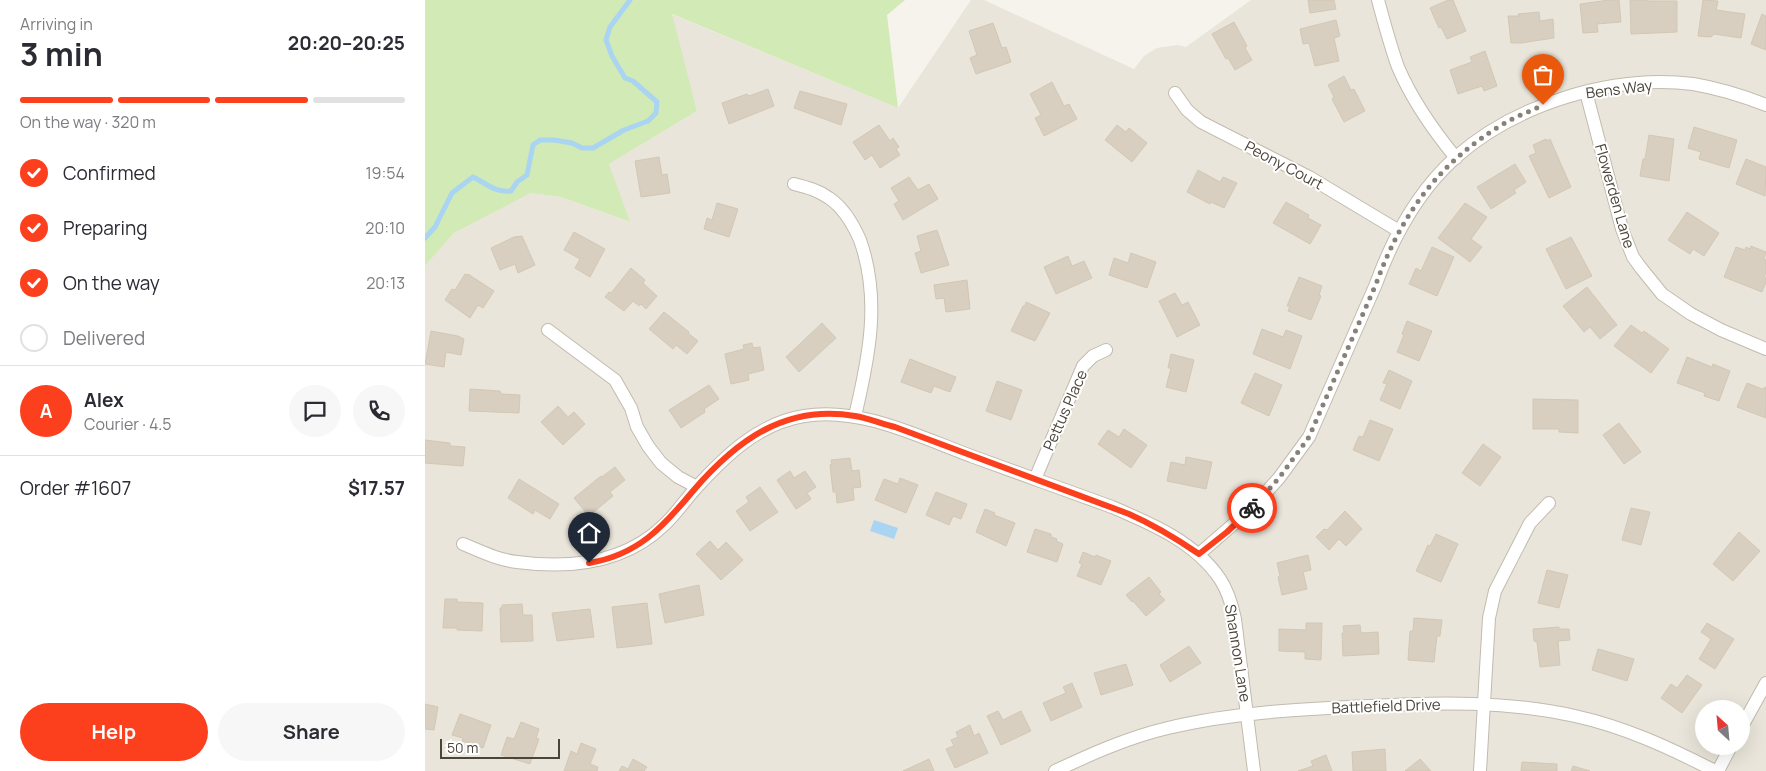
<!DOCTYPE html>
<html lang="en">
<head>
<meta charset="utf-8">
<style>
	body { margin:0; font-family:Manrope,sans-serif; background:#f7f7f7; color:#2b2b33; height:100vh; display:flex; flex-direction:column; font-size:19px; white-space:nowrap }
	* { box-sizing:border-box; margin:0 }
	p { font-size:16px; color:#7c7c81 }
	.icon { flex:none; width:28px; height:28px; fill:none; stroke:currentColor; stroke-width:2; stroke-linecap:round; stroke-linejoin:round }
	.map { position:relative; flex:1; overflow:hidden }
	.sheet { display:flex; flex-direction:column; background:#fff; width:425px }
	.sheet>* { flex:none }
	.needle { width:32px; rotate:334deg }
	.tools { position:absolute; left:1270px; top:700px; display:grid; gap:10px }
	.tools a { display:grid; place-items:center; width:55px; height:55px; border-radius:50%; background:#fff; box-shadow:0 5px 20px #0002; font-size:25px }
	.scale { position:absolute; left:15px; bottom:12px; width:120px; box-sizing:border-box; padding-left:5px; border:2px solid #4b4439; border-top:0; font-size:14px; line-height:18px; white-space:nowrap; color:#4b4439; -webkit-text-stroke:4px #fff; paint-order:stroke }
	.pin { position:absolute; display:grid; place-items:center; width:42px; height:42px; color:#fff; margin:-51px -21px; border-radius:50% 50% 50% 0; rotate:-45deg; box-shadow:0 0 5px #0007 }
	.pin .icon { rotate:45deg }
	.courier { position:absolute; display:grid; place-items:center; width:50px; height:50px; margin:-25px; border:4px solid #fc3f1d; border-radius:50%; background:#fff; color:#222; box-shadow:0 1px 6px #0007 }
	.head em { font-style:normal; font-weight:700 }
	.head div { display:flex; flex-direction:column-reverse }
	.head { display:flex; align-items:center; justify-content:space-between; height:85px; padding:0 20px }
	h1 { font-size:32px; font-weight:700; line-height:38px }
	.bar { display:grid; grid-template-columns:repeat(4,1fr); gap:8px 5px; align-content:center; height:60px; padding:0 20px }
	.bar i { height:6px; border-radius:4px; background:#e1e1e2 }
	.bar .active { background:#fc3f1d }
	.bar p { grid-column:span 4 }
	.line { display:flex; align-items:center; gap:12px; padding:0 20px; border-top:1px solid #e1e1e2 }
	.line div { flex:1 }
	.round { display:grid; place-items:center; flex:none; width:52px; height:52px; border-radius:26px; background:#f7f7f7 }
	ol { padding:0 20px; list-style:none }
	li { display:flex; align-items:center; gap:15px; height:55px }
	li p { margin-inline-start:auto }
	li .icon { padding:5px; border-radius:50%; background:#fc3f1d; color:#fff; stroke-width:4 }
	li:last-child { color:#7c7c81 }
	li i { width:28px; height:28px; border:2px solid #e1e1e2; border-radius:50% }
	.primary-button { display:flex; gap:10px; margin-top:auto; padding:10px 20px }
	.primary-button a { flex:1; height:58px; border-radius:30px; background:#fc3f1d; color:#fff; font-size:20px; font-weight:700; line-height:58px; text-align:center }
	.primary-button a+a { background:#f7f7f7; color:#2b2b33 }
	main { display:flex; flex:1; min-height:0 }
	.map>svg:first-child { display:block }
	.residential { fill:#eae5da; fill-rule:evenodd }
	.green { fill:#d2eab5 }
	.water { fill:#a9d4f2 }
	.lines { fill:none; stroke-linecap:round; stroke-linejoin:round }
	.stream { stroke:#a9d4f2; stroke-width:5 }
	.building { fill:#d8cfc1; stroke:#d3c7b4 }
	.street-casing { stroke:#c2bbae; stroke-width:14 }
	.street { stroke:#fff; stroke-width:12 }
	.done { stroke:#878178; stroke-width:5; stroke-dasharray:0 9 }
	.route { stroke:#fc3f1d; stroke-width:6 }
	.labels { text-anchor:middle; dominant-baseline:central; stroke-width:4; stroke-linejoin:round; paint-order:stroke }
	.street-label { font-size:15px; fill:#4b4439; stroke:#fff }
</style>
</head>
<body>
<main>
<section class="sheet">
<div class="head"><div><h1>3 min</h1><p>Arriving in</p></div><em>20:20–20:25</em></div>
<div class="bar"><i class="active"></i><i class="active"></i><i class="active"></i><i></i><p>On the way · 320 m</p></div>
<ol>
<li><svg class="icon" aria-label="check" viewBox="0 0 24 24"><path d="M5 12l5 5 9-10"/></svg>Confirmed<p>19:54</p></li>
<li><svg class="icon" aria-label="check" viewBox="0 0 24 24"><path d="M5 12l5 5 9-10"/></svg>Preparing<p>20:10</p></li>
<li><svg class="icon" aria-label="check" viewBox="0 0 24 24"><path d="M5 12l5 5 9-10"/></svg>On the way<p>20:13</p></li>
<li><i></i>Delivered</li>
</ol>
<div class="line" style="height:90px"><b class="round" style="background:#fc3f1d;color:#fff">A</b><div><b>Alex</b><p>Courier · 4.5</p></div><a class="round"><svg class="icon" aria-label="chat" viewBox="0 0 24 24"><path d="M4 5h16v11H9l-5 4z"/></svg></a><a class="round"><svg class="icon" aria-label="phone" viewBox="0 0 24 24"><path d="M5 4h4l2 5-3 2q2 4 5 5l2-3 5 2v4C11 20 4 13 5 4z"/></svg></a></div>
<div class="line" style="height:65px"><div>Order #1607</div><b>$17.57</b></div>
<div class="primary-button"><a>Help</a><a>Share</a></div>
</section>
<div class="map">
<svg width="1341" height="771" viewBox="0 0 1341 771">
	<rect width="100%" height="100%" fill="#f6f3ec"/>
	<!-- residential -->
	<path class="residential" d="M546 0H559L709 69 719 56 732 48 752 45 761 47 826 0H1341V771H0V266L29 233 106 193 136 197 204 222 184 164 272 111 246 14 473 108ZM1279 709H1316V746H1279Z"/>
	<!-- green -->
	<path class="green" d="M0 0H480L462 15 473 108 247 14 272 111 184 164 205 222 136 197 106 193 29 233 0 266Z"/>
	<!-- water -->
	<path class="water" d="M449 520 473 528 469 539 445 531Z"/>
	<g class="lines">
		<!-- stream -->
		<path class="stream" d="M0 238 10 227 27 193 48 177C62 184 71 193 86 191L92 182 102 175 108 145 115 140H129L147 143 157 148H168L199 130 223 121 231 113 232 102 208 81 200 78 187 56 181 40 185 27 205 0"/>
	</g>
	<!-- building -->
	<path class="building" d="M883 0H909L911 9 885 13Z
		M1023 0H1028L1041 31 1022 39 1016 27 1014 28 1005 8Z
		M1184 0H1194L1196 22 1172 24 1173 32 1158 33 1155 4Z
		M1205 0H1223V1H1252V32L1206 34Z
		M1278 0 1293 1 1291 10 1320 14 1316 38 1289 34 1286 37 1273 36Z
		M1114 12 1115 21 1128 19 1129 38 1096 43H1086L1083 16H1094L1093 14Z
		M1337 14 1341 16V50L1326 44Z
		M911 20 915 36 909 38 914 61 890 66 884 43 878 44 875 29Z
		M809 22 822 46 820 48 827 60 810 70 803 58 801 59 787 34Z
		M568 23 577 48 581 47 586 62 551 74 545 58 552 55 544 31Z
		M1060 51 1072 86 1059 91 1057 86 1033 94 1025 70 1047 62 1045 57Z
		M919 76 926 90 929 89 940 111 919 122 907 99 909 97 903 85Z
		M627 82 639 106 644 104 652 119 619 136 610 118 616 115 605 94Z
		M343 89 349 106 304 124 297 103 322 94 324 96Z
		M375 91 422 104 416 125 369 108Z
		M454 125 465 141 468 138 474 147 471 149 475 155 455 168 447 155 440 160 428 142Z
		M692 125 701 132 704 128 722 143 707 162 680 140Z
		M1269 127 1312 140 1304 168 1274 159 1276 152 1263 148Z
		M1224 135 1249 139 1244 181 1215 176 1218 159H1220Z
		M1121 139 1122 141 1125 139 1146 187 1124 198 1104 156 1111 153 1108 145Z
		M234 157 237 175 242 174 245 193 216 197 210 161Z
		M1321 159 1341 167 1340 196 1311 184Z
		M1090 164 1101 182 1089 190 1091 193 1066 209 1052 187Z
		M773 170 795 182 798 177 812 183 799 208 786 202 785 204 762 192Z
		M484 177 493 190 504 184 513 199 478 220 469 204 474 201 466 188Z
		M861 202 884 215 883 218 896 225 885 244 848 223Z
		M292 203 313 209 304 237 279 229 282 218 287 220Z
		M1040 203 1062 217 1046 239 1057 247 1045 262 1013 238Z
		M1262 212 1294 233 1279 256 1268 249 1265 254 1243 240Z
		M512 230 524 265 496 273 490 253 496 251 492 236Z
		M149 232 180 249 165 277 150 268 155 259 139 250Z
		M97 236 110 265 93 273 90 264 75 270 66 248 89 237Z
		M1146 237 1167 276 1141 289 1121 249Z
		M1326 246 1341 252 1339 259 1341 260V273L1339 277 1341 278V282L1337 292 1299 277 1311 247 1320 250 1321 247 1325 249Z
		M1007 247 1029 257 1012 296 984 284 991 268 996 271Z
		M706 253 731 262 722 288 684 275 689 258 703 263Z
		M643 256 647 266 659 261 667 278 631 294 619 267Z
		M206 268 220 280 218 283 232 296 221 309 216 304 214 306 208 301 199 311 180 297 184 292 186 293Z
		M40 274 42 275 43 274 69 291 58 308 53 305 45 318 20 300 27 289 30 290Z
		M874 277 897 286 894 295 896 296 886 320 863 311 865 306H862Z
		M542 280 545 309 521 312 519 298 511 299 509 285Z
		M1162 287 1192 325 1175 339 1165 327 1159 332 1138 306Z
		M750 293 757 305 763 302 775 325 752 337 734 301Z
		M601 302 625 313 610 341 586 331 598 306H600Z
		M239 312 264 332 263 333 273 341 262 354 251 345 248 349 224 329Z
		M982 321 1007 331 994 361 972 352 979 335 977 334Z
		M397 323 411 338 374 372 361 357Z
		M1206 325 1217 333 1219 331 1244 349 1226 373 1189 346Z
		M837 329 858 337 861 330 877 336 865 369 828 354Z
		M6 331 33 336 39 339 36 355 21 352 19 367 0 364Z
		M327 343 328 348 335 347 339 370 323 374 324 380 306 384 300 354 319 349 318 345Z
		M746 354 769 360 761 392 741 387 746 368H743Z
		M1262 357 1287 367 1288 364 1305 371 1294 401 1279 396 1280 393 1252 383Z
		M485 359 531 377 525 392 509 386 506 393 476 382Z
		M964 370 987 381 975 409 955 400 962 384 958 383Z
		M830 373 857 385 844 416 816 403Z
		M572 381 597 390 586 420 561 411Z
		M1322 383 1337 389 1341 387V418L1312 407Z
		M284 385 294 399 279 409 280 412 256 428 244 410Z
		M45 389 75 391 76 394 95 395 94 413 44 411Z
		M1108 399 1153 400V433L1134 432V429H1108Z
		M133 406 143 417 149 412 160 424 138 445 116 422Z
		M945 420 968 429 954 461 928 450 934 436 938 437Z
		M1194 423 1216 452 1199 464 1178 435Z
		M699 429 722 445 706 468 673 444 683 430 694 437Z
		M0 440 25 443V446L40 447 38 466 0 463Z
		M1058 444 1076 457 1055 486 1037 473Z
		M761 457 787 462 781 489 742 481 746 462 760 465Z
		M425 458 427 471 434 470 436 487 428 488 429 500 412 503 411 492H408L405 465 407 464 406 460Z
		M190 467 200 480 185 492 188 496 164 516 149 498 176 476 177 477Z
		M365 471 369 478 380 471 391 487 382 493 386 499 371 509 352 480Z
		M475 478 493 485 481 513 450 500 459 479 473 484Z
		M94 479 134 504 125 519 110 510 108 514 83 498Z
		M335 487 353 512 325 531 311 511 324 502 321 497Z
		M511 492 542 504 536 519 528 516 524 525 501 515Z
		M1206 508 1225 512 1216 545 1197 540Z
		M560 509 570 513 569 515 590 523 581 546 551 532Z
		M920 511 937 529 921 546 914 539 904 550 891 537 899 529 902 530Z
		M610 529 626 534V537L632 539 631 541 638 544 632 562 602 552Z
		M1314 532 1335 551 1308 581 1288 564Z
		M1011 534 1033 544 1016 582 991 571 1003 545 1005 546Z
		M285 541 293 550 301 542 318 560 296 580 271 554Z
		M658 552 670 557 671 555 686 561 676 585 652 576 657 564 654 563Z
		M883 555 886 570 878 572 882 589 857 595 853 577 855 576 852 563Z
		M1122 570 1143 575 1134 608 1113 603Z
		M724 577 736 592 734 594 740 600 721 616 708 601 707 602 701 595Z
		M274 585 279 615 240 623 234 594Z
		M20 599H32V602L58 603 57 631 32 630V628H18Z
		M222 603 227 644 192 648 187 607Z
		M97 604 98 615H107L108 641 76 642 75 608H77V605Z
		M165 609 169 637 132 641 127 613Z
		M989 618 1017 620 1015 636H1012L1009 662 983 660 985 631H988Z
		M881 623H897L896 660 880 659V652L854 651V629L881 630Z
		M1282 623 1309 639 1290 669 1274 659 1286 639 1276 632Z
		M935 625 936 633 953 632 954 654 918 656 917 633H919L918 626Z
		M1134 627V629H1144L1145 640 1133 641 1135 665 1115 667 1112 642 1109 641 1108 629Z
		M764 646 776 663 745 682 735 665Z
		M1173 649 1209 659 1202 681 1167 670Z
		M701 664 708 685 676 695 669 673Z
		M1262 675 1277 685 1257 713 1236 698 1246 684 1252 688Z
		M647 683 657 707 626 721 618 703 641 693 638 687Z
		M0 704 13 707 9 730 0 729Z
		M573 711 578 720 596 711 606 731 576 745 562 716Z
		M35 714 66 725 58 748 37 741 38 738 27 735Z
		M96 722 114 729 111 738 114 739 105 764 76 755 82 737 89 739Z
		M545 725 549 736 554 733 563 753 530 768 521 749 529 746 526 740 533 737 531 732Z
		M156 743 171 749 165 764 173 767 172 771H139L146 751 152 754Z
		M960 749 961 771H928L927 752Z
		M901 755 907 771H873L888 766 886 761Z
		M208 759 222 767 219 771H194L197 766 203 769Z
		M504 759 509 771H478Z
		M995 759 1006 771H980Z
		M1097 762 1132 764V771H1096Z
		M1148 766 1165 771H1146Z"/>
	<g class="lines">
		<!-- street casing -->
		<g class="street-casing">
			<path id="street" d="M953 0C959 22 965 45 973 67 987 100 1008 130 1031 158
				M1161 92 1197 229 1208 257 1216 268 1237 294 1266 314 1296 330 1341 349
				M750 93 762 110 776 122 884 177 974 231
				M369 184C381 187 393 190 404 198 419 208 428 224 435 240 456 299 444 357 430 416
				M123 330 190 380 206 408 212 427 223 446 236 463 253 477 272 487
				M610 479 658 366 668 356 681 350
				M38 544C55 551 73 560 92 562 145 569 199 564 239 525 251 514 260 500 271 488 300 456 334 423 379 416 435 406 497 438 549 457 595 474 641 490 687 507 727 524 770 542 795 579 803 591 807 605 810 619L829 771
				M774 554 826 509 854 478 884 437 951 284C968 237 993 191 1031 157 1091 104 1188 74 1268 84 1292 88 1318 96 1341 105
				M1316 728 1341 683
				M630 771C666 754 704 737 743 728 809 712 879 709 946 706 1014 702 1083 701 1150 716 1200 727 1245 748 1290 771
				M1055 771 1064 618 1070 591 1105 523 1124 503
				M1293 771 1306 746"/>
		</g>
		<!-- street -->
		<use href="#street" class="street"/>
	</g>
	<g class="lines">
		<!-- done -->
		<path class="done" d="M827 508 854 478 884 437 951 284C977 213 1014 162 1080 123 1092 116 1106 111 1118 105"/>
		<!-- route -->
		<path class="route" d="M164 563C213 555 238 527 268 491 311 441 360 404 430 416 443 418 457 424 470 427L704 514C729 525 752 539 774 554L802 532 827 508"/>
	</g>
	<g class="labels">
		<!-- street labels -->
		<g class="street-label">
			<text transform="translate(1194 89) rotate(-7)">Bens Way</text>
			<text transform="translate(859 165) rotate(28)">Peony Court</text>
			<text transform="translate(1190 196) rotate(74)">Flowerden Lane</text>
			<text transform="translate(640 410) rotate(-66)">Pettus Place</text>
			<text transform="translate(813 653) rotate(81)">Shannon Lane</text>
			<text transform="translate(961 706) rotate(-2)">Battlefield Drive</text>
		</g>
	</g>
</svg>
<div class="tools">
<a><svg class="needle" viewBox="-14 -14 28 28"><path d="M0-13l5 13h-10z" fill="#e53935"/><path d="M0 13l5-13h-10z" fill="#7c7c81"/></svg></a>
</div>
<div class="scale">50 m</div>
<div class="pin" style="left:1118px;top:105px;background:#ea580c"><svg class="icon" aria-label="bag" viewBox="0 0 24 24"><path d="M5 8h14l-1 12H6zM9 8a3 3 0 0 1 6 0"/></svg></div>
<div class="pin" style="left:164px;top:563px;background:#1f2937"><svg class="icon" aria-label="home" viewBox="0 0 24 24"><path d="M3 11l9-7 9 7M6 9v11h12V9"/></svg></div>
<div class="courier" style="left:827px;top:508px"><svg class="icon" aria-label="bike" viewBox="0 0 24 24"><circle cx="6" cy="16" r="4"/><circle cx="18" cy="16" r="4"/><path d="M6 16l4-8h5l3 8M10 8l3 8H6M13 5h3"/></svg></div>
</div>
</main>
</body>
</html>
